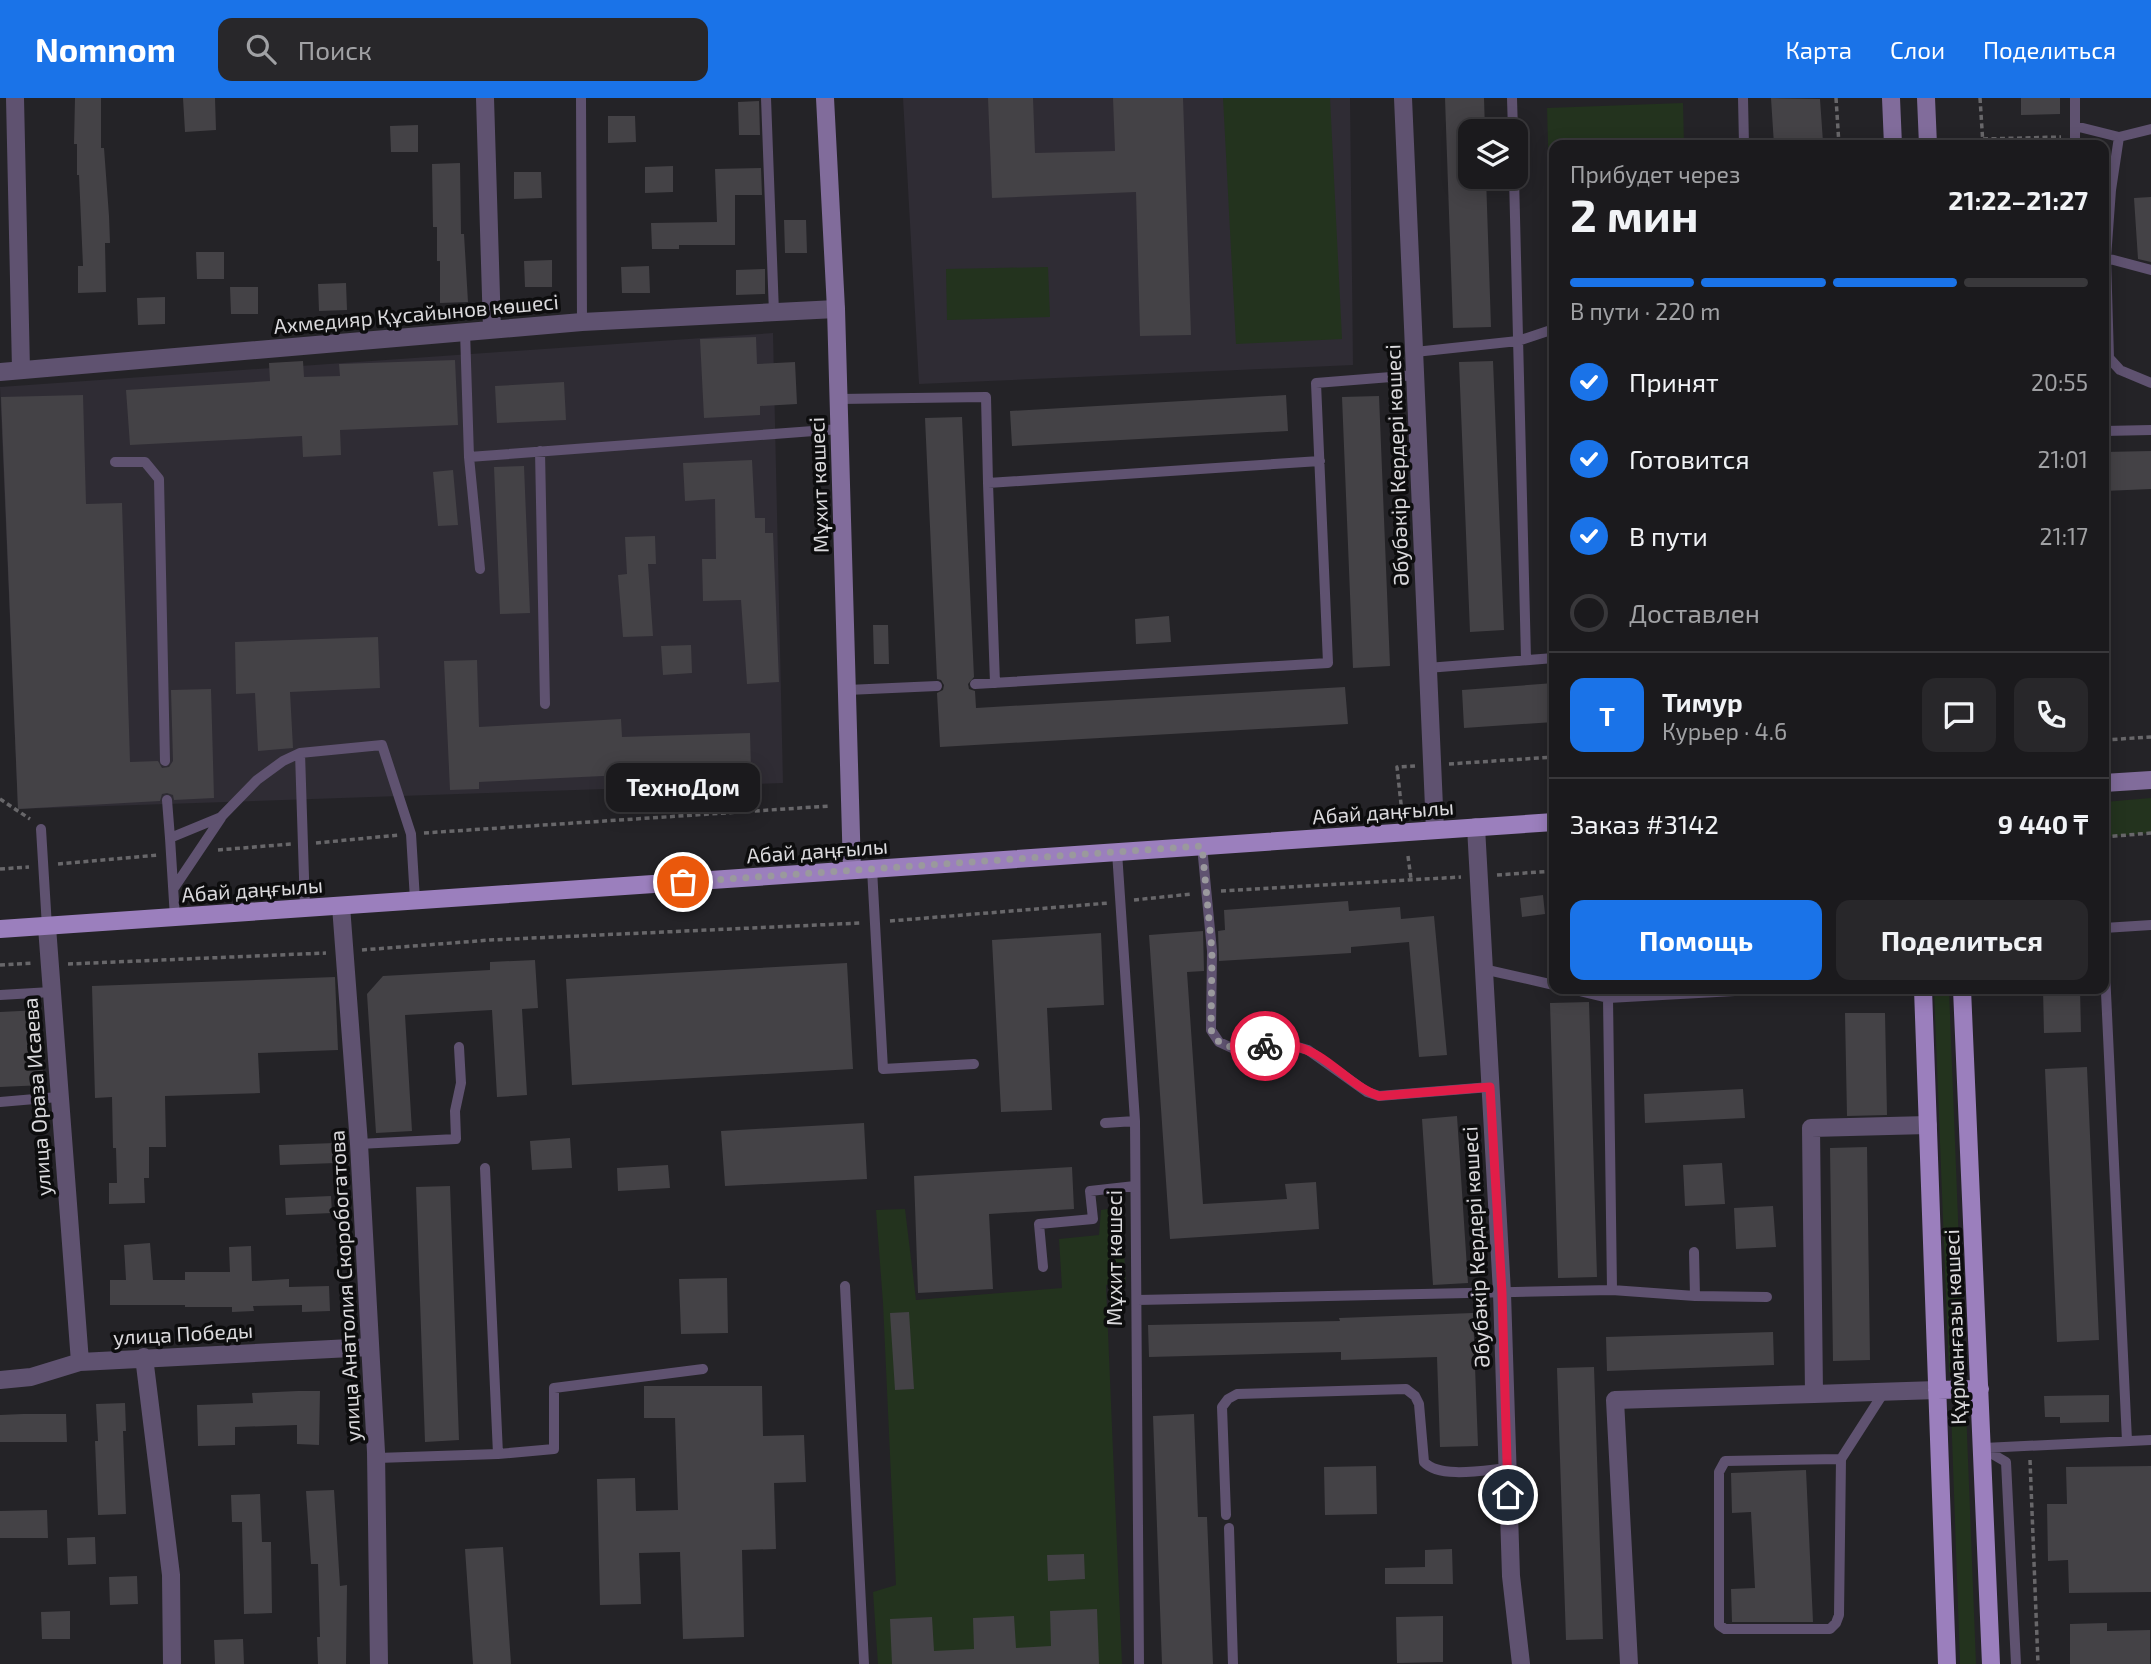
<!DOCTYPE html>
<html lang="ru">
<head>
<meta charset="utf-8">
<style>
	body { margin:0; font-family:"Exo 2",sans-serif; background:#28272a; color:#f1f3f6; height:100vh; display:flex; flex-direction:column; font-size:26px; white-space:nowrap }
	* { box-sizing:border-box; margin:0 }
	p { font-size:23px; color:#a0a1a4 }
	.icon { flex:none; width:38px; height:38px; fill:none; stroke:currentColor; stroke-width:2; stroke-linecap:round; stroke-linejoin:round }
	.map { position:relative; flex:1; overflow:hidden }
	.details { position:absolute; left:1549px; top:42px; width:560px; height:854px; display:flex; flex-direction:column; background:#1b1a1d; border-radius:14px; box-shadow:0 4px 18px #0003,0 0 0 2px #39383b }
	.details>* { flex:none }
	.controls { position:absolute; left:1458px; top:21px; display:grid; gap:14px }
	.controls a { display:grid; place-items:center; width:70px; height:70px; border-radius:14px; background:#1b1a1d; box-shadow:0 4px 18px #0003,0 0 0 2px #39383b; font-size:35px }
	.pin { position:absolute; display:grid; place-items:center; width:60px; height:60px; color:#fff; margin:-30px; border:4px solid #fff; border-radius:50%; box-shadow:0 2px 7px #0007 }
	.courier { position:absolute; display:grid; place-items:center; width:70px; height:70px; margin:-35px; border:5px solid #e11d48; border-radius:50%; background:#fff; color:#222; box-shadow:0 2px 9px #0007 }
	.bubble { position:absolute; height:49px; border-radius:14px; background:#1b1a1d; box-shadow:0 4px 18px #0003,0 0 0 2px #39383b; font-size:23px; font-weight:700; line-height:49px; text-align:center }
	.head em { font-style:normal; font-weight:700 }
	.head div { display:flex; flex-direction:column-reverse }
	.head { display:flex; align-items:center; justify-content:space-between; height:119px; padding:0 21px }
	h1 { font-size:46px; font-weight:700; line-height:52px }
	.bar { display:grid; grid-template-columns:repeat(4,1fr); gap:10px 7px; align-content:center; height:84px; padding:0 21px }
	.bar i { height:9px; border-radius:5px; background:#39383b }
	.bar .current { background:#1a73e8 }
	.bar p { grid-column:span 4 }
	.line { display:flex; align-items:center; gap:18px; padding:0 21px; border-top:2px solid #39383b }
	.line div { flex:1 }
	.round { display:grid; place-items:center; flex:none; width:74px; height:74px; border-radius:14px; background:#28272a }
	ol { padding:0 21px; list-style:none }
	li { display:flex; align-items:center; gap:21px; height:77px }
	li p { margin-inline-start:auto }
	li .icon { padding:7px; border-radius:50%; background:#1a73e8; color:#fff; stroke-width:4 }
	li:last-child { color:#a0a1a4 }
	li i { width:38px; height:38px; border:4px solid #39383b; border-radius:50% }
	.action { display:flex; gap:14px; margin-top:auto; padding:14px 21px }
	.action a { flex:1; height:80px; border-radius:14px; background:#1a73e8; color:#fff; font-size:28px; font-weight:700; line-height:80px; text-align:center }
	.action a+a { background:#28272a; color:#f1f3f6 }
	header { display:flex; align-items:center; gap:42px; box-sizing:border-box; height:98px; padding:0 35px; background:#1a73e8; color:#fff }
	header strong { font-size:33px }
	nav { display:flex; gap:38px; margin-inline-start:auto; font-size:24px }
	.search { width:490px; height:63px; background:#28272a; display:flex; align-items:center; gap:18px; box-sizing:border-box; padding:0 24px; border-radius:14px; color:#a0a1a4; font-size:26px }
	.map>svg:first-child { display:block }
	.built { fill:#2f2c34 }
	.green { fill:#23331e }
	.building { fill:#444246 }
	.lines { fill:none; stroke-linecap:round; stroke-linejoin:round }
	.path { stroke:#68676a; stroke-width:3.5; stroke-dasharray:5 3.5; stroke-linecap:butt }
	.lane { stroke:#5f5270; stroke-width:10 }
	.street { stroke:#5f5270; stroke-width:18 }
	.secondary { stroke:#816c9b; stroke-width:18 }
	.primary { stroke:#9b7fbd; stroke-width:18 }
	.done { stroke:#9a999d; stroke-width:7; stroke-dasharray:0 12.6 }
	.route { stroke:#e11d48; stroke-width:9 }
	.labels { text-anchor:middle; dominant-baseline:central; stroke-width:7; stroke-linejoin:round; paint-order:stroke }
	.street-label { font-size:21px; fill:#dad9dc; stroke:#0d0d0e }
</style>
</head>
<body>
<header>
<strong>Nomnom</strong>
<div class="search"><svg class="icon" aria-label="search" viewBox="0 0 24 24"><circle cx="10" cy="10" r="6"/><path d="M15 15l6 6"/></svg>Поиск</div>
<nav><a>Карта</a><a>Слои</a><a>Поделиться</a></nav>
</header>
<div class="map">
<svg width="2151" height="1566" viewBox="0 0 2151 1566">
	<rect width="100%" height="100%" fill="#242327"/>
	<!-- built -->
	<path class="built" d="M903 0H1350L1353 267 919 286Z
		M773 235 783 685 18 711 0 289Z"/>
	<!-- green -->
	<path class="green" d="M1223 0H1330L1342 241 1236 246Z
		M1683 5 1684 47H1554V78H1549L1547 10Z
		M1048 169 1050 219 947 222 946 171Z
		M2151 700V735L2104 739V704Z
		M1934 891H1949L1964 1274H1949Z
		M1121 1109 1126 1185 1106 1187 1122 1566H878L873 1494 896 1487 883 1205 876 1112 905 1111 916 1202 1062 1190 1059 1141 1099 1137 1101 1112Z
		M1966 1310 1976 1566H1960L1951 1311Z"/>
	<!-- building -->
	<path class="building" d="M75 0H101V50H104L109 118 110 145H105L106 194 78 195V168H83L79 77H77V46H74Z
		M183 0H215L216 32 185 34Z
		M988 0H1033L1035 55 1115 53 1113 0H1183L1191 237 1140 238 1136 94 992 100Z
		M1445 0H1484L1485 33H1470V79H1486L1491 229 1453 230Z
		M1771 0 1820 1 1823 44H1814V47H1774Z
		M2021 0H2060V16L2021 17Z
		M759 3 760 37H739L738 4Z
		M608 18H635L636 44 608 45Z
		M418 27V54H391L390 28Z
		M460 65 461 136H464L468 204 440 205V163H437V129H433L432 66Z
		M673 68V94L645 95V69Z
		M761 70 762 97H735V147H679V151H652L651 125 717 124 715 71Z
		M514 74H541L542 100 514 101Z
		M2151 99V164L2138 161 2134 100Z
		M784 122H806L807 155H785Z
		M196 154H224V181H197Z
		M552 162V189H525L524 163Z
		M649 168 650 195H622L621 169Z
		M765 171V196L736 197V172Z
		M346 185 347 212 319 213 318 186Z
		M230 189H258V216H231Z
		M165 199V226L138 227 137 200Z
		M756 239 757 266 795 264 797 306 760 308V317L704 320 700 241Z
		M455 262 458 327 340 332 341 357 303 359 302 338 130 347 126 292 270 283 269 265 303 263 304 279 340 278 339 266Z
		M1493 263 1504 532 1470 534 1459 264Z
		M564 284 566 322 497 325 495 288Z
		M83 297 86 406 122 405 130 664 158 663 162 670 169 669 173 663 171 592 211 591 214 700 174 702 173 697 167 695 162 696 160 703 18 711 1 299Z
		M1286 297 1288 333 1012 348 1010 313Z
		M1379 298 1390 568 1353 570 1342 299Z
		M962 319 974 579 968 586 969 591 975 593 976 610 1345 589 1348 626 940 649 937 595 943 592 944 587 941 582 937 581 925 320Z
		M2151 353V391L2104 393V354Z
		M752 362 755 420H765V435H773L779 584 747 586 741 502 703 503 702 461H716L715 401 685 403 683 365Z
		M524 368 530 515 500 516 494 369Z
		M453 372 458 427 438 428 433 374Z
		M655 438 656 466H648L653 538 623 539 618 477 627 476 625 439Z
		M1169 518 1171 544 1136 546 1135 521Z
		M873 527H888L889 566H874Z
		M378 539 380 590 290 594 293 650 258 653 255 595 236 596 235 544Z
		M691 547 692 575 663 577 661 548Z
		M477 562 479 629 621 621 622 639 750 635 751 672H734L735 686 665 688 664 671 624 672V677L479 684V691L450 692 444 563Z
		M1554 585V624L1464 630 1462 592Z
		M1543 797 1545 816 1522 819 1520 800Z
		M1348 803 1349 813 1400 809 1401 821 1434 818 1447 957 1419 959 1409 844 1351 849V855L1219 863 1218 833 1225 832 1224 812Z
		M1203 833 1204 873 1187 874 1203 1106 1287 1101 1285 1086 1316 1084 1319 1131 1170 1141 1149 837Z
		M1101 835 1104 907 1047 910 1052 1012 1001 1014 992 842Z
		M535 862 538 910 522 911 527 997 497 999 492 912 405 917 412 1033 376 1035 367 896 383 878 490 872V864Z
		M847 865 853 971 572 987 566 881Z
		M335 879 338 952 258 955 260 995 165 998 166 1049H149V1080H144L145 1105 109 1106V1085H117L116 1050H113L112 999 95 1000 92 888Z
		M2043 891H2080L2081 934 2044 935Z
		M1589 904 1597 1179 1558 1180 1550 905Z
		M40 912 44 987 0 989V914Z
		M1845 915H1885L1887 1017 1847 1018Z
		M2087 969 2099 1242 2057 1244 2045 971Z
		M1743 991 1745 1020 1645 1025 1644 996Z
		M1457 1018 1468 1185 1433 1187 1422 1021Z
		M864 1025 867 1081 725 1088 721 1033Z
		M570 1040 572 1070 532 1072 530 1043Z
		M335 1045 336 1065 280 1067 279 1047Z
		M1867 1049 1870 1262 1833 1263 1830 1050Z
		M1722 1065 1725 1106 1685 1108 1683 1067Z
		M668 1067 670 1090 618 1093 617 1070Z
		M1072 1069 1074 1111 989 1116 993 1191 918 1195 914 1078Z
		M450 1088 459 1342 425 1344 416 1089Z
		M331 1098 332 1115 286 1117 285 1100Z
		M1773 1108 1776 1149 1736 1151 1734 1110Z
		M150 1145 153 1182H185V1174H230L229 1149 251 1148 252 1183 289 1181V1189L329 1188 330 1213 302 1214V1207L253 1208 254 1213 232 1214V1209H185V1207H110V1182H126L124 1147Z
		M727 1180 728 1235 681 1236 679 1181Z
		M909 1214 914 1291 895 1292 890 1215Z
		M1473 1215 1478 1348 1440 1349 1437 1259 1341 1262V1254L1149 1259 1148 1227 1340 1223 1339 1220Z
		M1773 1234 1774 1267 1607 1273 1606 1239Z
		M1594 1269 1603 1541 1566 1542 1557 1270Z
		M644 1288H762L763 1338 804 1337 806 1384 774 1385 776 1451 742 1452 744 1539 683 1541 680 1454 639 1455 641 1506 600 1507 597 1381 635 1380 636 1413 678 1412 675 1320H644Z
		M298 1293H320L319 1347 297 1346V1327L235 1329V1347L198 1348 197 1307 253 1305 252 1295Z
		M2109 1297V1324L2060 1325V1319H2045L2044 1298Z
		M125 1305 126 1333H123L126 1416 98 1417 95 1343H98L96 1306Z
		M23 1316H66L67 1344H0V1317Z
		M1194 1316 1198 1419H1207L1213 1566H1162L1153 1318Z
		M1376 1368 1377 1416 1325 1417 1324 1369Z
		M2151 1368V1494L2069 1495 2068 1462 2048 1463 2047 1406H2067L2066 1369Z
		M1806 1372 1813 1524H1732L1731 1491 1755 1490 1751 1414 1732 1415 1731 1375Z
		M334 1392 340 1488 347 1487 346 1566H318L317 1539H320L318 1466H311L306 1393Z
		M260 1396 262 1444H271L272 1515 244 1516 242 1424H232L231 1397Z
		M47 1412 48 1440H0V1413Z
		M95 1439 96 1466 68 1467 67 1440Z
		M503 1449 511 1566H473L465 1451Z
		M1452 1451 1453 1486H1385V1470L1425 1469V1452Z
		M1084 1456 1085 1481 1048 1483 1047 1457Z
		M137 1478 138 1506 110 1507 109 1479Z
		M1097 1511 1099 1566H892L890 1521 932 1519 934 1553 974 1551 973 1520 1014 1518 1016 1550 1051 1548 1050 1513Z
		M70 1513V1541H42L41 1514Z
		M1443 1518V1564L1397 1565 1396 1519Z
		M2107 1525V1533L2150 1532V1566H2070V1526Z
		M243 1541 244 1566H215L214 1542Z"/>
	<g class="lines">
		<!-- path -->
		<path class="path" d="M1836 0 1839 47
			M1980 0 1983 47
			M1983 41 2061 39
			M2104 642 2151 639
			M1449 666 1554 659
			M0 701 30 721
			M1402 715 1397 669 1415 668
			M424 735 830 708
			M2104 739 2151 735
			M316 745 399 737
			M218 752 291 746
			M1408 758 1411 781
			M58 766 158 757
			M0 771 29 769
			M1497 777 1554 773
			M1221 793 1461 779
			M1134 802 1192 796
			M890 823 1109 805
			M362 852 490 842 861 825
			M68 866 326 855
			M0 867 33 865
			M2030 1362 2038 1566"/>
		<!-- lane -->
		<path class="lane" d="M581 0 582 224
			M766 0 774 215
			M1512 0 1513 33
			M1743 0 1744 47
			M2075 0V47
			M2075 28 2119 39 2111 92 2106 160 2109 260 2120 272 2151 285
			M2119 39 2151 31
			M1514 79 1526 561
			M2106 160 2151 172
			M465 233 469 359 840 331
			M1415 254 1518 243 1554 231
			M839 301 986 299 988 385 1320 363
			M2104 333 2151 332
			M540 353 545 606
			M469 359 480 471
			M115 364H145L159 381 165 663
			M988 385 995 585
			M1427 570 1554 560
			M975 586 1328 565 1316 285 1416 277
			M847 592 937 588
			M167 702 170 740
			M41 731 47 829
			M1202 748 1212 853 1211 932 1219 944 1232 950 1291 947 1308 952 1367 994 1379 998 1490 989
			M1117 754 1135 1023 1139 1566
			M872 771 883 971 974 966
			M174 790 221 720
			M305 810 300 655 382 647 411 736 415 802
			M175 820 170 740 221 719 257 682 283 663 300 655
			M2104 830 2151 827
			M2104 852 2127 1343
			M1483 871 1554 887
			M1571 891 1608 900 1771 891
			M0 897 51 894
			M0 1004 58 999
			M1105 1025 1135 1023
			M359 1046 456 1041 455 1013 461 985 459 949
			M1694 1154 1695 1198
			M1043 1169 1039 1126 1093 1121 1090 1093 1135 1088
			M845 1188 864 1566
			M1612 1192 1695 1198 1767 1199
			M1137 1202 1612 1192 1608 900
			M1982 1350 2006 1364 2016 1566
			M1984 1350 2151 1342
			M498 1356 554 1351V1290L703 1271
			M377 1360 498 1356 485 1070
			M1841 1361 1725 1363 1719 1374V1527L1725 1531H1830L1836 1525 1839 1517 1841 1361 1884 1294
			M1226 1417 1222 1309 1228 1301 1237 1296 1406 1291 1415 1298 1419 1306 1424 1364C1440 1381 1485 1372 1507 1370
			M1229 1430 1233 1566"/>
		<!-- street -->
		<path class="street" d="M15 0 21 272
			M485 0 492 231
			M1403 0 1435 732
			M0 274 582 224 836 211
			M1476 729 1502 1195 1511 1478 1521 1566
			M341 808 359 1046 376 1354 379 1566
			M47 829 80 1264
			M144 1259 171 1477 172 1566
			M0 1282 31 1279 80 1264 370 1249
			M1814 1296 1937 1292
			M1629 1566 1615 1302 1814 1296 1811 1030 1928 1027"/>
		<!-- secondary -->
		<path class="secondary" d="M825 0 836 211 852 772
			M1891 0 1893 47
			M1926 0 1928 47
			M2104 685 2151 682"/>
		<!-- primary -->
		<path class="primary" d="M0 831 1554 724
			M1923 891 1947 1566
			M1962 891 1991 1566
			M1937 1292 1980 1291"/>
	</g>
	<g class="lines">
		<!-- done -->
		<path class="done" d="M683 784 1202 748 1212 853 1211 932 1219 944 1233 950 1265 948"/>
		<!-- route -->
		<path class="route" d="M1265 948C1274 948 1284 946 1293 948 1327 954 1347 987 1379 998L1490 989 1502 1195 1508 1397"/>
	</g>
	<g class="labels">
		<!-- street labels -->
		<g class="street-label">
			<text transform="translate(416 215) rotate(-5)">Ахмедияр Құсайынов көшесі</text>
			<text transform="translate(1396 367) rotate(-92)">Әбубәкір Кердері көшесі</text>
			<text transform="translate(818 387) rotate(-92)">Мұхит көшесі</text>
			<text transform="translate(1383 713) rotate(-4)">Абай даңғылы</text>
			<text transform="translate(817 752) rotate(-4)">Абай даңғылы</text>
			<text transform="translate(252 791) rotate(-4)">Абай даңғылы</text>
			<text transform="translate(36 999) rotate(-94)">улица Ораза Исаева</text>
			<text transform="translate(1475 1149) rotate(-93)">Әбубәкір Кердері көшесі</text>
			<text transform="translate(1113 1160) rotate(-90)">Мұхит көшесі</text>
			<text transform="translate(344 1188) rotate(-93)">улица Анатолия Скоробогатова</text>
			<text transform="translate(1954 1229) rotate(-92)">Құрманғазы көшесі</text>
			<text transform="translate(183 1235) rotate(-3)">улица Победы</text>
		</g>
	</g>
</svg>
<div class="controls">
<a><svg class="icon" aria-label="layers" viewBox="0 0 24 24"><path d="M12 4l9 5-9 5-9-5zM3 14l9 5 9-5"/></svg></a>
</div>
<div class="pin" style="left:683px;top:784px;background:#ea580c"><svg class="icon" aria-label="bag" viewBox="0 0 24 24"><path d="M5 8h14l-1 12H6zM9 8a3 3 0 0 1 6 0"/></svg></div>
<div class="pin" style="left:1508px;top:1397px;background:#1f2937"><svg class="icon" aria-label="home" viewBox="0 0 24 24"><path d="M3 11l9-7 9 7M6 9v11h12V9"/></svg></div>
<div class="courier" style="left:1265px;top:948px"><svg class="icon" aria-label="bike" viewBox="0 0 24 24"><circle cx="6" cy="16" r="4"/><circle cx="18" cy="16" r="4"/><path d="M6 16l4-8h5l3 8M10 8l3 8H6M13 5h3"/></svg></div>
<div class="bubble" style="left:606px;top:665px;width:154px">ТехноДом</div>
<section class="details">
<div class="head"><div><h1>2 мин</h1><p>Прибудет через</p></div><em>21:22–21:27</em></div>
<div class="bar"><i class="current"></i><i class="current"></i><i class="current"></i><i></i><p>В пути · 220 m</p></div>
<ol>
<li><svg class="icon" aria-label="check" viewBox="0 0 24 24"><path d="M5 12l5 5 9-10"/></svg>Принят<p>20:55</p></li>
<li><svg class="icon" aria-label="check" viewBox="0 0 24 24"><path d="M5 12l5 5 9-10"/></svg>Готовится<p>21:01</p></li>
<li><svg class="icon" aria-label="check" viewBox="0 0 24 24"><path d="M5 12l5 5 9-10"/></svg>В пути<p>21:17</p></li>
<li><i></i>Доставлен</li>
</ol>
<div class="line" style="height:126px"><b class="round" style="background:#1a73e8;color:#fff">Т</b><div><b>Тимур</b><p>Курьер · 4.6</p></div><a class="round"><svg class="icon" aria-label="chat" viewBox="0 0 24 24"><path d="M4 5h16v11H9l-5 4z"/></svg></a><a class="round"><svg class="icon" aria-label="phone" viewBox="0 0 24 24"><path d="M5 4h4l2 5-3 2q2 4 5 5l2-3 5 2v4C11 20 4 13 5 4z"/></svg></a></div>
<div class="line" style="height:91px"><div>Заказ #3142</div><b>9 440 ₸</b></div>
<div class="action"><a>Помощь</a><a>Поделиться</a></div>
</section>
</div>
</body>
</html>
